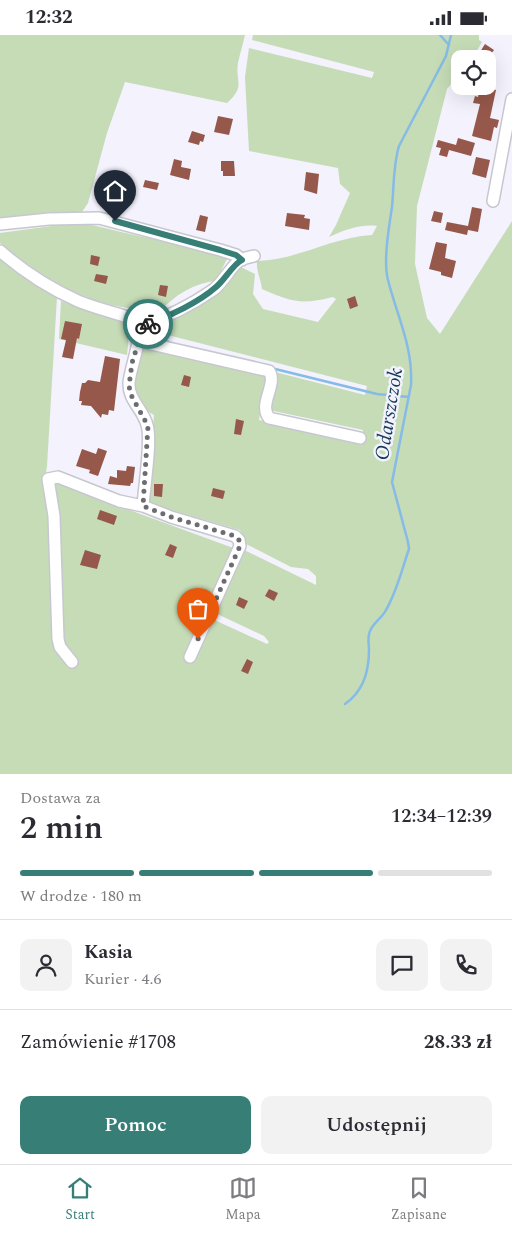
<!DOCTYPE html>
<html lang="pl">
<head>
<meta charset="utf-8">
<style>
	body { margin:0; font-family:Spectral,serif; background:#f2f2f3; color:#2b2b33; height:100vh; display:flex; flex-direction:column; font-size:19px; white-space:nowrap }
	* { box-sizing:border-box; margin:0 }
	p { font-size:16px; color:#7c7c81 }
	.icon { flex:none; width:28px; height:28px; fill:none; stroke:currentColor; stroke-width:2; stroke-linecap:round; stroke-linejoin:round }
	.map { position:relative; height:739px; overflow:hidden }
	.panel { display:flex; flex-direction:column; background:#fff; flex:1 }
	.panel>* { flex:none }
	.tools { position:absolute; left:451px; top:15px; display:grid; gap:10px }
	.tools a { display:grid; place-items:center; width:45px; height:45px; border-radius:10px; background:#fff; box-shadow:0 5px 20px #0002; font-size:25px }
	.pin { position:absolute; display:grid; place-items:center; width:42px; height:42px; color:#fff; margin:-51px -21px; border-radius:50% 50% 50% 0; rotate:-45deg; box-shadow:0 0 5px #0007 }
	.pin .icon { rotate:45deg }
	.courier { position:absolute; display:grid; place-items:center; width:50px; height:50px; margin:-25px; border:4px solid #377e77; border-radius:50%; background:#fff; color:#222; box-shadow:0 1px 6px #0007 }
	.head em { font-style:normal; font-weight:600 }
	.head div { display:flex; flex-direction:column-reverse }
	.head { display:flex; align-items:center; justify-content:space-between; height:85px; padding:0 20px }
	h1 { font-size:32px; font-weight:600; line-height:38px }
	.bar { display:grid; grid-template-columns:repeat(4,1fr); gap:8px 5px; align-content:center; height:60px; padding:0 20px }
	.bar i { height:6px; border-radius:4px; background:#e1e1e2 }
	.bar .selected { background:#377e77 }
	.bar p { grid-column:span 4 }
	.line { display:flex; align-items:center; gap:12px; padding:0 20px; border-top:1px solid #e1e1e2 }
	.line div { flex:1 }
	.round { display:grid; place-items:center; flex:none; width:52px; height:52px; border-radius:10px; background:#f2f2f3 }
	.cta { display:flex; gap:10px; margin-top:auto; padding:10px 20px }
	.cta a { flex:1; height:58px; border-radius:10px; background:#377e77; color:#fff; font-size:20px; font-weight:600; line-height:58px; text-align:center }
	.cta a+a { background:#f2f2f3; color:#2b2b33 }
	.status { display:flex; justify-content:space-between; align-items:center; height:35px; padding:0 25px; background:#fff; direction:ltr }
	.status svg { height:14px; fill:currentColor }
	.dock { display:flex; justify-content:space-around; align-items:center; height:70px; border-top:1px solid #e1e1e2; background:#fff; font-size:14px; color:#7c7c81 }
	.dock a { display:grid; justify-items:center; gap:2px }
	.dock .selected { color:#377e77 }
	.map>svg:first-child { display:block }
	.green { fill:#c6dcb7 }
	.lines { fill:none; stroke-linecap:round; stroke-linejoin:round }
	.stream { stroke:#86bbe7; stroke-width:2.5 }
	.building { fill:#96584b }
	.street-casing { stroke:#c7c7d1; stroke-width:14 }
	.street { stroke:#fff; stroke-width:11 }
	.done { stroke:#6c6c73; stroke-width:5; stroke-dasharray:0 9 }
	.route { stroke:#377e77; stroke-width:6 }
	.labels { text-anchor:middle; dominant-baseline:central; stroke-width:5; stroke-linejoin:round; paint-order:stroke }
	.water-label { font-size:20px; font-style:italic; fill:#133a58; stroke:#f3f2fd }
</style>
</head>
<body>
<div class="status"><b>12:32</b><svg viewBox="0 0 49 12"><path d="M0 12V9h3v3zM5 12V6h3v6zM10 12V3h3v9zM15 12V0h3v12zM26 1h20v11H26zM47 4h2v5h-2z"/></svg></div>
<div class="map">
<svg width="512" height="739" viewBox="0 0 512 739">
	<rect width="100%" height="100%" fill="#f3f2fd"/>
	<!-- green -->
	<path class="green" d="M0 0H245C243 9 240 18 238 28 235 47 246 51 227 68L125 47 107 98 88 168 80 180 0 183Z
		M253 0H479V5L482 7 472 24H460V39L447 54 417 171 415 229 427 283 440 299 512 186V739H0V222L57 262 47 431 45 445 62 608 53 448 55 446 91 458 94 462 236 514 210 583 267 609 269 607 264 601 213 577 242 514 316 550V541L308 534 291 532 246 509 240 495 147 468 154 380C126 367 137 333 143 310L266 339 259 385 361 408 363 395 269 375 275 337 365 360 367 351 160 298 163 288 239 231 255 239 253 259 263 274 318 287 336 264 333 262C301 270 292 267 262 254 261 244 256 236 257 226 298 225 332 202 372 200L377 191C360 189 345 195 329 202L336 190 350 158 340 149 338 133 249 116 245 42 249 13 372 43 374 37 252 5Z
		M88 189C135 201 182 210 228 222L216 246C203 247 191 252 180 259 173 263 166 272 158 274 148 277 138 275 128 273 79 266 37 239 0 208V198L59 190Z
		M61 266 102 279 130 290 127 320 59 304Z"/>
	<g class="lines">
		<!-- stream -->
		<path class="stream" d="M440 0 449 10
			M146 302 169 307
			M271 333 377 359 409 362
			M345 669C364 656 369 636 369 615 369 608 367 603 370 596 373 588 382 583 386 575 397 556 402 534 409 514L408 507 392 447 411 350C413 311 397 281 388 245 383 226 389 192 392 172 394 152 393 131 399 111L446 21 451 0"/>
	</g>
	<!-- building -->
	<path class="building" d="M485 9 494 15 488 23 480 17Z
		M480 51 496 55 490 83 499 85 497 93 494 92 491 106 472 101 480 69 473 68 475 61 478 62Z
		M218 81 233 84 229 100 214 97Z
		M192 96 205 100 203 107 200 106 199 110 188 107Z
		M458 103 475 108 471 121 449 115 447 122 439 120 441 113 436 112 438 105 456 110Z
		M476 122 490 125 486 143 472 139Z
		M174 124 182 126 181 132 191 134 189 145 170 140Z
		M221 126H234L235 141H223V136H221Z
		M306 137 319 139 317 159 304 155Z
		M145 145 159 148 157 155 143 152Z
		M114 152 127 155 123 169 110 165Z
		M472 172 482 174 478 197 468 195 467 200 445 195 447 187 468 191Z
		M434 176 443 178 441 188 431 186Z
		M287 178 305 180 304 183 310 184 309 195 285 191Z
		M200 180 208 182 205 197 196 195Z
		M436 207 447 209 445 223 456 226 452 243 441 240V237L429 234Z
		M91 220 100 222 98 231 90 229Z
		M96 239 108 241 106 249 94 246Z
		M160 250 168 251 166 262 158 260Z
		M355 261 358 271 350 274 347 264Z
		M65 286 82 289 79 304 77 303 73 324 62 322 66 305 61 304Z
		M105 321 120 324 114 376 109 375 108 380 102 379 101 383 91 371 81 370 82 366H79L80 357 82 348H85L88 345 100 347Z
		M184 340 191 342 189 352 181 350Z
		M236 384 244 386 241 400 234 399Z
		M98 413 107 416 98 441 89 438 90 435 76 431 82 414 96 419Z
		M127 431 135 432 133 448H131L130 451 108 449 110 441 117 443V435L126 436Z
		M154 449H163L162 462 154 461Z
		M213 453 225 456 223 464 211 461Z
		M100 475 117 481 114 490 97 484Z
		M170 509 177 512 173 523 165 520Z
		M85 515 101 520 97 534 80 530Z
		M269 554 278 558 274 566 265 561Z
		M239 562 248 566 244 574 236 570Z
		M247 624 253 627 248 639 241 636Z"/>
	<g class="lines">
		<!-- street casing -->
		<g class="street-casing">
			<path id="street" d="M493 166 512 64
				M0 189 49 184 99 183 220 215 236 220 242 225
				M0 216C23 236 51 254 78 266 95 273 113 277 130 283 133 285 136 287 138 291 143 302 130 333 129 348 128 365 143 374 147 390 152 405 144 453 143 471L119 466 58 442 48 444 54 481 58 604 60 612 72 627
				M139 292C165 283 190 271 213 255 223 248 232 230 239 226 243 223 250 222 254 221
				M138 306 269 336C278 349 258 369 269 383L360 403
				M143 471 171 482 235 501 239 505 240 511 190 622"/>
		</g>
		<!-- street -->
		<use href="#street" class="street"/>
	</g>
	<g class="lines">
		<!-- done -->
		<path class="done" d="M148 289 139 292 140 302 132 328 129 351 131 360 148 391 143 471 171 482 235 501 239 505 240 511 198 604"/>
		<!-- route -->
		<path class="route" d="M115 186 220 215 236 220 242 225C234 228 224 246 216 252 199 267 170 281 148 289"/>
	</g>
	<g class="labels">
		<!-- water labels -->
		<g class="water-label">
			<text transform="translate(389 379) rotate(-81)">Odarszczok</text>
		</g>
	</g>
</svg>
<div class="tools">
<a><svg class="icon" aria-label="locate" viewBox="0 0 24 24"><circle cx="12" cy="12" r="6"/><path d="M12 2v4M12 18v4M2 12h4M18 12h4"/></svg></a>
</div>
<div class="pin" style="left:198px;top:604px;background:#ea580c"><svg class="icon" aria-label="bag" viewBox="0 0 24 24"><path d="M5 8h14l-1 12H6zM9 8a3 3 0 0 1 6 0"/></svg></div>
<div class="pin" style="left:115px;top:186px;background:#1f2937"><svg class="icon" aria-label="home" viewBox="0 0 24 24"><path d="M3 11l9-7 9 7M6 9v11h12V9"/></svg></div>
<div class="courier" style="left:148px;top:289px"><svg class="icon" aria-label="bike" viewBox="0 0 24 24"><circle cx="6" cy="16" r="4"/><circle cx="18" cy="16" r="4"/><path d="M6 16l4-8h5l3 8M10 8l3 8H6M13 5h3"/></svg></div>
</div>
<section class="panel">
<div class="head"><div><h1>2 min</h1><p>Dostawa za</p></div><em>12:34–12:39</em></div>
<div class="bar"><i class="selected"></i><i class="selected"></i><i class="selected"></i><i></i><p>W drodze · 180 m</p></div>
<div class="line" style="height:90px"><a class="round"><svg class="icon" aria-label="person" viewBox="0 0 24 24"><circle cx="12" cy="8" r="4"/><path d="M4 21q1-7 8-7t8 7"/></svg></a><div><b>Kasia</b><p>Kurier · 4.6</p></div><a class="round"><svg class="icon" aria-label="chat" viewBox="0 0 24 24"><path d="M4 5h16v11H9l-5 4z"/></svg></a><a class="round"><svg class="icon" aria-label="phone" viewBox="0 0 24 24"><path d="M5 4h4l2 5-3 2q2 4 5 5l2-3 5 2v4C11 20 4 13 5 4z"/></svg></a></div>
<div class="line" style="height:65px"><div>Zamówienie #1708</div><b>28.33 zł</b></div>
<div class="cta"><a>Pomoc</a><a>Udostępnij</a></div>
</section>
<nav class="dock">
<a class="selected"><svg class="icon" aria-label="home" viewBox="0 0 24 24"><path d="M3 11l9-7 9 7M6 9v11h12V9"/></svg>Start</a>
<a><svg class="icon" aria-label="map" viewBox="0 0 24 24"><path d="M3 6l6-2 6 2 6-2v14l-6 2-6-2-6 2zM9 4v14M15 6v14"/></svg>Mapa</a>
<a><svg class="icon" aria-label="saved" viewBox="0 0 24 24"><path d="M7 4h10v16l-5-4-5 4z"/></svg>Zapisane</a>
</nav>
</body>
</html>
